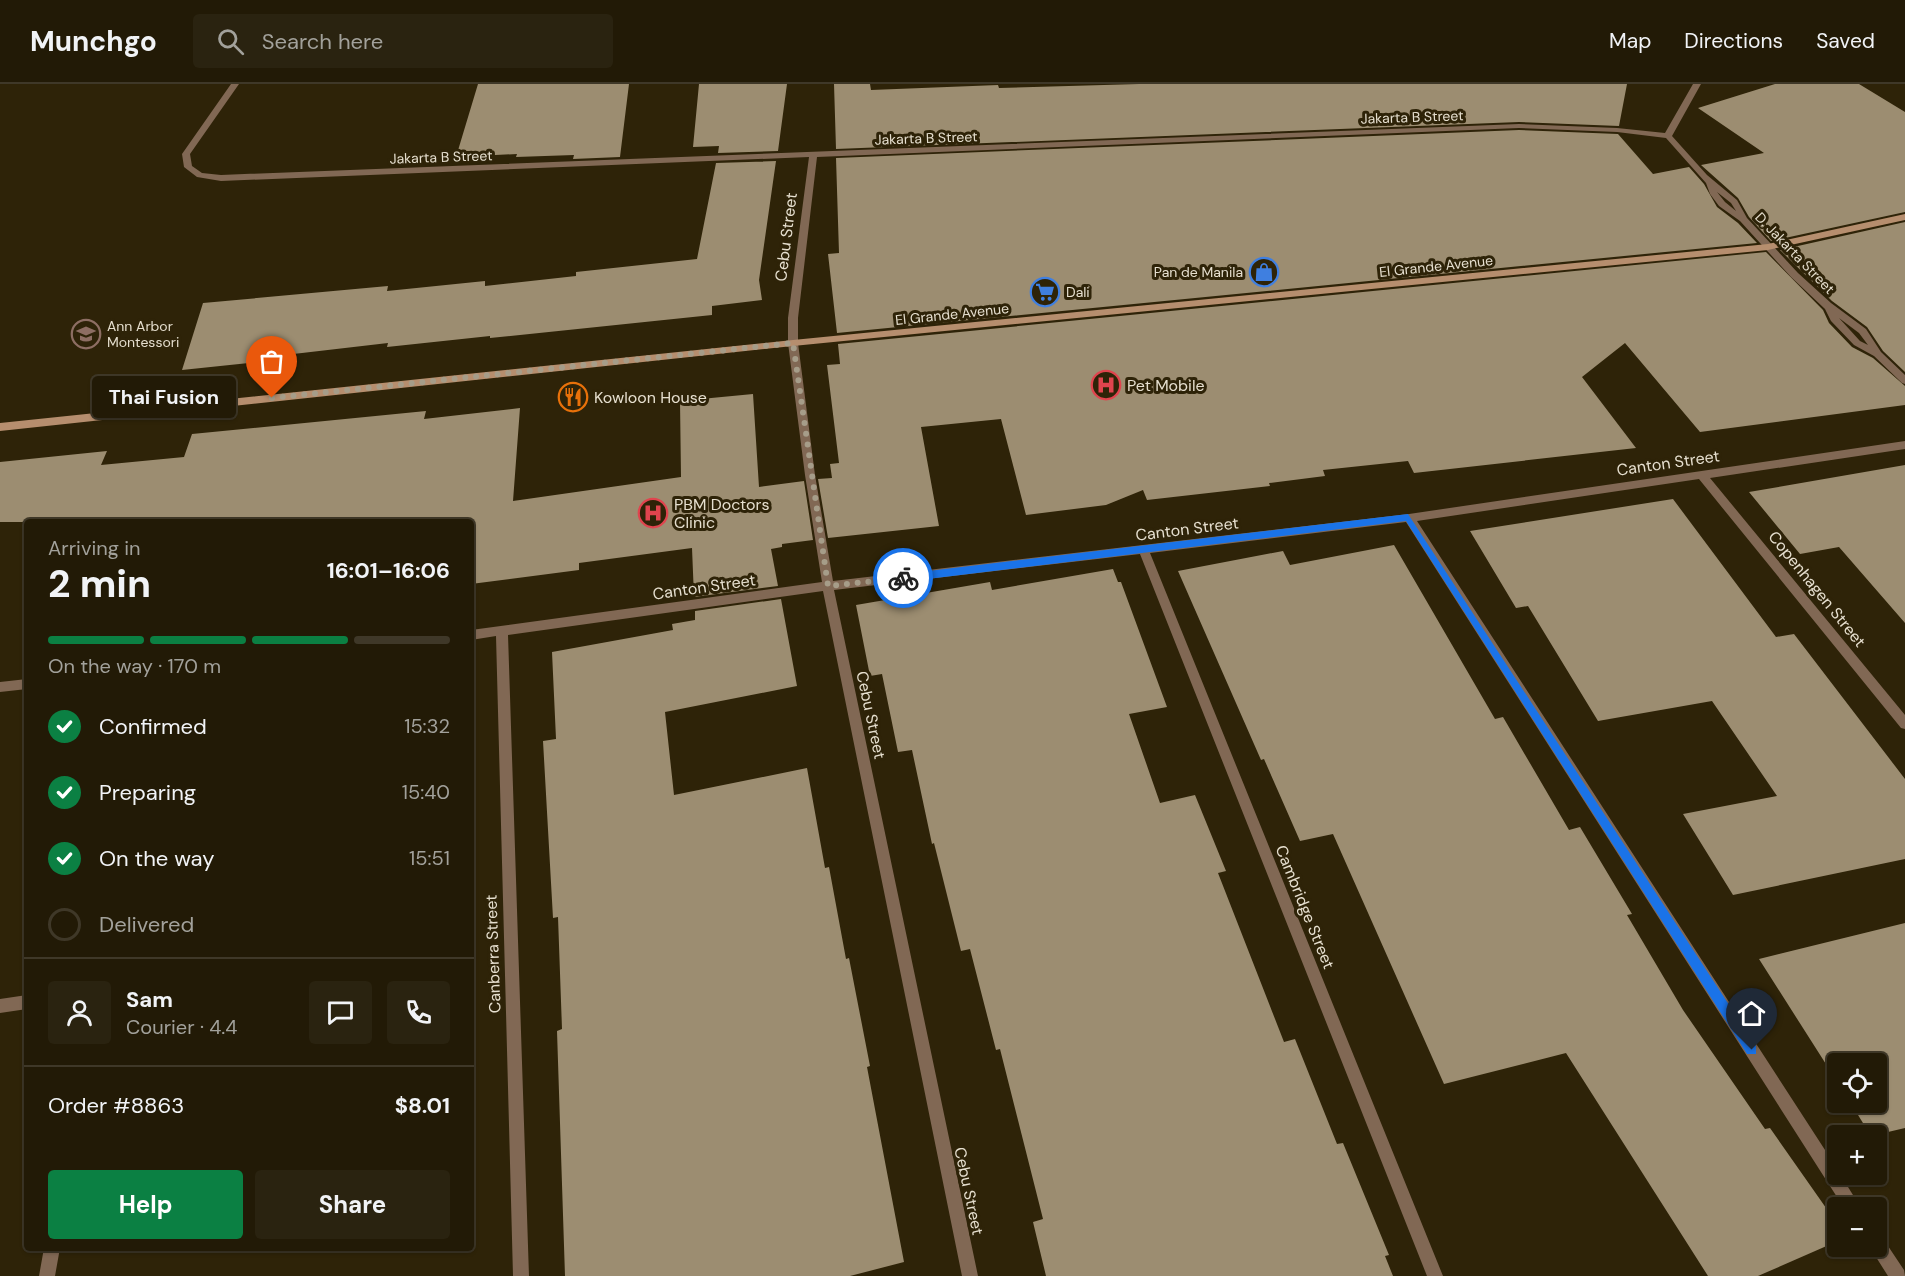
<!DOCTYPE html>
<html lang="en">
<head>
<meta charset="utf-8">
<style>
	body { margin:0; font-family:"DM Sans",sans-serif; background:#2a2310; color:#f1f3f6; height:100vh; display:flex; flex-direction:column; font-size:22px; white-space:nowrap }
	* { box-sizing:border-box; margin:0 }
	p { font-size:20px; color:#a2a19b }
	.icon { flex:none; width:33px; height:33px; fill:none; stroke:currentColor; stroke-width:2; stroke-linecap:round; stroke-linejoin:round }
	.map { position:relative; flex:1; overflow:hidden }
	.details { position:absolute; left:24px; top:435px; width:450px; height:732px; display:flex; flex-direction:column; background:#221a06; border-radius:6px; box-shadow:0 2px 4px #0004,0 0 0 2px #3f3828 }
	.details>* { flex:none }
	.buttons { position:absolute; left:1827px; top:969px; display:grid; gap:12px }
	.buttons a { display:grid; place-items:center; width:60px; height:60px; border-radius:6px; background:#221a06; box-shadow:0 2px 4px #0004,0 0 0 2px #3f3828; font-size:30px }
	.pin { position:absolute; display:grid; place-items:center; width:51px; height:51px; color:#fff; margin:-62px -26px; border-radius:50% 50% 50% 0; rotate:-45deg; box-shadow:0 0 6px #0007 }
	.pin .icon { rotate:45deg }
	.courier { position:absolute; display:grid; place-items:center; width:60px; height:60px; margin:-30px; border:4px solid #1a73e8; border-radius:50%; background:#fff; color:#222; box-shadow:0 2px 8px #0007 }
	.bubble { position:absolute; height:42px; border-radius:6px; background:#221a06; box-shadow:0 2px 4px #0004,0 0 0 2px #3f3828; font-size:20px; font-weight:700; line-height:42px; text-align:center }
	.head em { font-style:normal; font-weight:700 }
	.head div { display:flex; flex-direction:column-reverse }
	.head { display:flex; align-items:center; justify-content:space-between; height:102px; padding:0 24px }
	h1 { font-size:39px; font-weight:700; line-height:45px }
	.bar { display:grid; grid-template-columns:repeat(4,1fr); gap:9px 6px; align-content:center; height:72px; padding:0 24px }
	.bar i { height:8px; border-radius:4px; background:#3f3828 }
	.bar .selected { background:#0b8043 }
	.bar p { grid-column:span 4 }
	.line { display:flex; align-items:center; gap:15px; padding:0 24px; border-top:2px solid #3f3828 }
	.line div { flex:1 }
	.round { display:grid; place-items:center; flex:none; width:63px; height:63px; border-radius:6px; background:#2a2310 }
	ol { padding:0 24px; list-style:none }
	li { display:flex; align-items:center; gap:18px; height:66px }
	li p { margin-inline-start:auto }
	li .icon { padding:6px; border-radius:50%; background:#0b8043; color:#fff; stroke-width:4 }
	li:last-child { color:#a2a19b }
	li i { width:33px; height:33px; border:3px solid #3f3828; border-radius:50% }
	.cta { display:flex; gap:12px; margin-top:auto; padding:12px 24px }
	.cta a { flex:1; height:69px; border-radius:6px; background:#0b8043; color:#fff; font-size:24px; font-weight:700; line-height:69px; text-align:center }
	.cta a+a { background:#2a2310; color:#f1f3f6 }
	header { display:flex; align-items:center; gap:36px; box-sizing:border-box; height:84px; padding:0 30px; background:#221a06; border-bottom:2px solid #3f3828 }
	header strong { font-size:28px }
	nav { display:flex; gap:33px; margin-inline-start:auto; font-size:21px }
	.search { width:420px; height:54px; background:#2a2310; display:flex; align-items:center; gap:15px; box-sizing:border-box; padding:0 21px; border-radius:6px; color:#a2a19b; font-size:22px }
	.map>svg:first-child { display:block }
	.building { fill:#9c8d71 }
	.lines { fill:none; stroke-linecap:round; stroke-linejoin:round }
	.street { fill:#816854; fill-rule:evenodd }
	.secondary { fill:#b68e6e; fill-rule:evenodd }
	.route { fill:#1a73e8 }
	.done { stroke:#a69d89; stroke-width:6; stroke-dasharray:0 10.8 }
	.labels { text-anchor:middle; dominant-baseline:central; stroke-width:6; stroke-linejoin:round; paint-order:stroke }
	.far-street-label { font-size:14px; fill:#e6dfcf; stroke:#2e2308 }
	.far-poi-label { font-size:14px; fill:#e6dfcf; stroke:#2e2308; text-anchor:start }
	.street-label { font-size:16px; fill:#e6dfcf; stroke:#2e2308 }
	.poi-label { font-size:16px; fill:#e6dfcf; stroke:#2e2308; text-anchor:start }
</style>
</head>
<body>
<header>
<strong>Munchgo</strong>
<div class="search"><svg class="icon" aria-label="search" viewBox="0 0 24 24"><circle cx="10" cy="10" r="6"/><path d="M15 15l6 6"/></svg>Search here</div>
<nav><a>Map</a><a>Directions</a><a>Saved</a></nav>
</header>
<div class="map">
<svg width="1905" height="1192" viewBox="0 0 1905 1192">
	<rect width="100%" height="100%" fill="#2e2308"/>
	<!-- building -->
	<path class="building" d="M478 0H629L620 73 573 75 574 71 516 73 517 70 456 73Z
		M699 0H787L778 67 718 69 719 62 693 63Z
		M834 0H870L871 6 998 1 999 4 1139 0H1627L1619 42 1519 38 836 65Z
		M1775 0H1859L1905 28V128L1771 157 1749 133 1738 114 1701 81 1764 69 1698 24Z
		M1519 46 1618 50 1653 90 1689 83 1704 100 1717 123 1738 139 1757 159 837 249 828 170 839 169 836 74Z
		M776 77 759 196 762 216 712 222V231L490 254V252L387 263 388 259 259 274 258 278 182 286 203 219 388 202 387 207 485 197V202L576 192V188L697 175 716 79Z
		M1905 138V288L1883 267 1867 243 1832 217 1780 166Z
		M1766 168 1823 226 1829 239 1852 263 1873 274 1905 302V321L1700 348 1625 259 1582 293 1636 364 1414 389 1408 377 1323 386 1325 392 1269 399 1270 402 1147 416 1143 406 1106 421 1026 431 1001 335 921 343 939 442 828 454 818 395 832 394 830 380 839 379 827 281 840 280 838 260Z
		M753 310 759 403 804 397 813 456 782 460V463L771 465 778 502 694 513 692 464 579 479V486L471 500V438H0V378L107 367 101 381 184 373 192 350 426 327 424 335 520 324 513 417 681 393 680 317Z
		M1905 381V539L1839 463 1800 470 1749 408Z
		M1673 415 1776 553 1794 550 1905 695V775L1733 811 1683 730 1777 712 1712 617 1598 637 1528 522 1516 524 1470 447Z
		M1394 461 1495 635 1503 633 1569 746 1580 743 1632 830 1627 831 1683 926 1765 1045 1770 1044 1838 1141V1157L1758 1192H1708L1566 969 1444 1000 1333 750 1300 757 1264 675 1261 676 1178 487 1283 467 1290 481Z
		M1113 485 1118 498H1121L1167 623 1129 630 1160 719 1195 711 1226 787 1218 789 1284 958 1295 955 1337 1060 1343 1059 1389 1171 1385 1172 1393 1192H1046L1033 1138 1043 1135 1000 965 996 966 970 865 961 867 934 759 932 760 912 666 898 668 882 590 870 592 856 521 990 498 992 506Z
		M781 515 797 602 665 628 674 711 807 684 825 784 829 783 846 875 849 874 870 982 867 983 904 1178 850 1192H565L557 947 562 945 558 833 553 834 543 657 556 655 552 568 673 546 672 540 695 536V527Z
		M1905 839V1044L1871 1052 1850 1018H1876V980H1838V999L1759 875Z"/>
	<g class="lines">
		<!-- street -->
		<path class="street" d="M231 0H239L190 70 192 82 202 89 221 91 1519 40 1617 44 1665 49 1693 0H1701L1672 52 1707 91 1737 116 1747 134 1798 189 1831 219 1866 245 1881 268 1905 291V300L1902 299 1874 272 1854 261 1831 237 1825 225 1791 193 1740 137 1719 122 1710 110 1706 99 1666 54 1617 48 1519 44 817 73 798 234V259L815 391 833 497 1409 430 1905 357V365L1710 394 1905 631V645L1901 644 1699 395 1417 437 1838 1086V1090H1840L1861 1124H1844L1406 438 1150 469 1443 1192H1427L1140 470 834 506 978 1192H962L823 507 508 551 529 1192H513L496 552 471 556V546L822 498 805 391 788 259V234L809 73 221 97 197 93 184 83 182 70ZM1717 108 1731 119 1736 127 1725 118ZM1839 234 1859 249 1868 261 1860 257Z
			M27 595V605L0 608V598Z
			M27 911V925L0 929V915Z
			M1876 1151 1882 1153 1904 1186 1905 1192H1888L1869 1162H1876Z
			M44 1164H60L55 1192H39Z"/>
		<!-- secondary -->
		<path class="secondary" d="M1905 130V136L1768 166 793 262 0 347V339L793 256 1768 160Z"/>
	</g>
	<!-- route -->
	<path class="route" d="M1408 430 1756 962V970H1747L1406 437 903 498 898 494 903 490Z"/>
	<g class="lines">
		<!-- done -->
		<path class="done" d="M272 314 793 259 828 502 903 494"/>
	</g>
	<!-- icons -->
	<defs>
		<g id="shop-ring" transform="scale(1.5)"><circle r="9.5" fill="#2e2308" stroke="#3f7fe0" stroke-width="1.5"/><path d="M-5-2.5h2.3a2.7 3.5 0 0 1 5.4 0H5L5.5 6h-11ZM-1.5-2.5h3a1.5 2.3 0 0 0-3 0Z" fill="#3f7fe0"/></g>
		<g id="supermarket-ring" transform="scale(1.5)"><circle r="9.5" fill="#2e2308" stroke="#3f7fe0" stroke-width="1.5"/><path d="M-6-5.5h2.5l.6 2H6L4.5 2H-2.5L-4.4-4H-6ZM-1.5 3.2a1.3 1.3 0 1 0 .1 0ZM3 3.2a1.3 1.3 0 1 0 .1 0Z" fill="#3f7fe0"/></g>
		<g id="school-ring" transform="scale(1.5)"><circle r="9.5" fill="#2e2308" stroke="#8d6e63" stroke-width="1.5"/><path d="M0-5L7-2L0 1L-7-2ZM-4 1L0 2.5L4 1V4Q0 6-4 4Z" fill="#8d6e63"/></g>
		<g id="hospital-ring" transform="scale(1.5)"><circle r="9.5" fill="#2e2308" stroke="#e0444e" stroke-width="1.5"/><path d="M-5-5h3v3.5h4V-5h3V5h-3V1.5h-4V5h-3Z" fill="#e0444e"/></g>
		<g id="restaurant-ring" transform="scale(1.5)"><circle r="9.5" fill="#2e2308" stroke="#e8710a" stroke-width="1.5"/><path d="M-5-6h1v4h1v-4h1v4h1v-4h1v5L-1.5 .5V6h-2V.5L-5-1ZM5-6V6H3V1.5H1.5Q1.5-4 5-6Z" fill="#e8710a"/></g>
	</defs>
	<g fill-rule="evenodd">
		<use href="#shop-ring" x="1264" y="188"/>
		<use href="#supermarket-ring" x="1045" y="208"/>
		<use href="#school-ring" x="86" y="250"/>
		<use href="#hospital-ring" x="1106" y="301"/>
		<use href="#restaurant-ring" x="573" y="313"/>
		<use href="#hospital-ring" x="653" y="429"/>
	</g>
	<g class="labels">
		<!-- far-street labels -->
		<g class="far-street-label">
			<text transform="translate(1412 33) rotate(-2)">Jakarta B Street</text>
			<text transform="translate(926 54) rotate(-2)">Jakarta B Street</text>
			<text transform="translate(441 73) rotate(-2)">Jakarta B Street</text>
			<text transform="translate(1795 169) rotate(46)">D. Jakarta Street</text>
			<text transform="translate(1436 182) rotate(-6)">El Grande Avenue</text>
			<text transform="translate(952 230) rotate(-6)">El Grande Avenue</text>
		</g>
		<!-- far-poi labels -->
		<g class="far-poi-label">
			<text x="1243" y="188" text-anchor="end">Pan de Manila</text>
			<text x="1066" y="208">Dali</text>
			<text x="107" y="242">Ann Arbor<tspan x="107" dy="16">Montessori</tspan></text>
		</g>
		<!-- street labels -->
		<g class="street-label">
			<text transform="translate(786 153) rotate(-83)">Cebu Street</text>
			<text transform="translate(1668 379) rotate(-8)">Canton Street</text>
			<text transform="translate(1187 445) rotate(-7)">Canton Street</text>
			<text transform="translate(704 503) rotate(-8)">Canton Street</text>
			<text transform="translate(1817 505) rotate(51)">Copenhagen Street</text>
			<text transform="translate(871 631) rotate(78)">Cebu Street</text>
			<text transform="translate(1305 823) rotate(68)">Cambridge Street</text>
			<text transform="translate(493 870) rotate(-92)">Canberra Street</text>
			<text transform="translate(969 1107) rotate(78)">Cebu Street</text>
		</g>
		<!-- poi labels -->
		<g class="poi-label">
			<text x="1127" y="301">Pet Mobile</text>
			<text x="594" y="313">Kowloon House</text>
			<text x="674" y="420">PBM Doctors<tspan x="674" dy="18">Clinic</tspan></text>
		</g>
	</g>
</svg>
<div class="buttons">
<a><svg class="icon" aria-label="locate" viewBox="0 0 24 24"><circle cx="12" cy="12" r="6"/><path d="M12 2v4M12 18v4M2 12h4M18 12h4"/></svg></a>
<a>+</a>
<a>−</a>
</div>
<div class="pin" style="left:272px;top:314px;background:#ea580c"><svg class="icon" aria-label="bag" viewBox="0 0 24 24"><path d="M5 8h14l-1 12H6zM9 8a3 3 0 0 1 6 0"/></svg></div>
<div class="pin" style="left:1752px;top:966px;background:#1f2937"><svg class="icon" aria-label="home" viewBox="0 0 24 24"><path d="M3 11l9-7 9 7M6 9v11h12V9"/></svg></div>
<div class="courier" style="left:903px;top:494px"><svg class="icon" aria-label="bike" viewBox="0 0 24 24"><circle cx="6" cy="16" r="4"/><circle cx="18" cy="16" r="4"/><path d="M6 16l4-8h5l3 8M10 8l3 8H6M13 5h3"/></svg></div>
<div class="bubble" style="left:92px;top:292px;width:144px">Thai Fusion</div>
<section class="details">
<div class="head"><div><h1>2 min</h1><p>Arriving in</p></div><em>16:01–16:06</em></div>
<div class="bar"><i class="selected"></i><i class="selected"></i><i class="selected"></i><i></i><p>On the way · 170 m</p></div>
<ol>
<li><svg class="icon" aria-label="check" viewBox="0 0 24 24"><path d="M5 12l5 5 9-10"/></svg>Confirmed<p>15:32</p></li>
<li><svg class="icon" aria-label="check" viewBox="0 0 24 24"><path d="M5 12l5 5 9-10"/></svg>Preparing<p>15:40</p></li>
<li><svg class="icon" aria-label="check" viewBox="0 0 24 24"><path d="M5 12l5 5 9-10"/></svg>On the way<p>15:51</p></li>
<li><i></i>Delivered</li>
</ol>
<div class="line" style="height:108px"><a class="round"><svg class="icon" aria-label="person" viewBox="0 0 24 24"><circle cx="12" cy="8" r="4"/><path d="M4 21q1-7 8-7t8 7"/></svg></a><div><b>Sam</b><p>Courier · 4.4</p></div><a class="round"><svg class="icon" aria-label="chat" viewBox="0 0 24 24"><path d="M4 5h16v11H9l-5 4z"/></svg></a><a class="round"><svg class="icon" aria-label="phone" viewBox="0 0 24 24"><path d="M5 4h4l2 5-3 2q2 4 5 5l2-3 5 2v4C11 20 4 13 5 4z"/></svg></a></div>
<div class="line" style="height:78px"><div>Order #8863</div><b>$8.01</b></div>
<div class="cta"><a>Help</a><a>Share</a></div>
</section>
</div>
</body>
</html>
